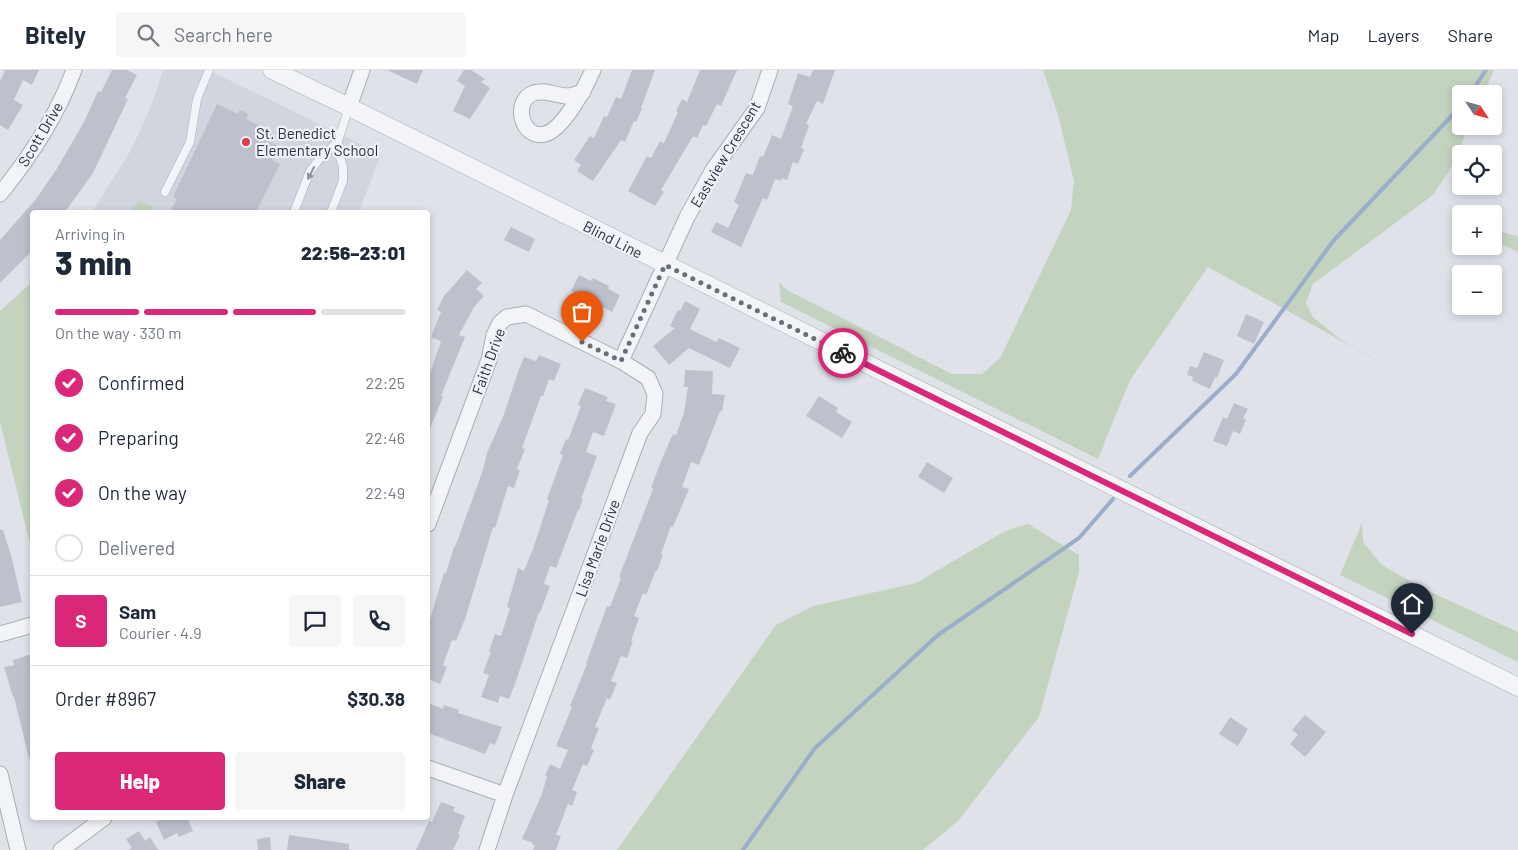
<!DOCTYPE html>
<html lang="en">
<head>
<meta charset="utf-8">
<style>
	body { margin:0; font-family:Barlow,sans-serif; background:#f6f6f7; color:#1f2937; height:100vh; display:flex; flex-direction:column; font-size:19px; white-space:nowrap }
	* { box-sizing:border-box; margin:0 }
	p { font-size:16px; color:#747a83 }
	.icon { flex:none; width:28px; height:28px; fill:none; stroke:currentColor; stroke-width:2; stroke-linecap:round; stroke-linejoin:round }
	.map { position:relative; flex:1; overflow:hidden }
	.details { position:absolute; left:30px; top:140px; width:400px; height:610px; display:flex; flex-direction:column; background:#fff; border-radius:5px; box-shadow:0 2px 8px #0003 }
	.details>* { flex:none }
	.needle { width:32px; rotate:126deg }
	.controls { position:absolute; left:1452px; top:15px; display:grid; gap:10px }
	.controls a { display:grid; place-items:center; width:50px; height:50px; border-radius:5px; background:#fff; box-shadow:0 2px 8px #0003; font-size:25px }
	.pin { position:absolute; display:grid; place-items:center; width:42px; height:42px; color:#fff; margin:-51px -21px; border-radius:50% 50% 50% 0; rotate:-45deg; box-shadow:0 0 5px #0007 }
	.pin .icon { rotate:45deg }
	.courier { position:absolute; display:grid; place-items:center; width:50px; height:50px; margin:-25px; border:4px solid #db2777; border-radius:50%; background:#fff; color:#222; box-shadow:0 1px 6px #0007 }
	.headline em { font-style:normal; font-weight:800 }
	.headline div { display:flex; flex-direction:column-reverse }
	.headline { display:flex; align-items:center; justify-content:space-between; height:85px; padding:0 25px }
	h1 { font-size:32px; font-weight:800; line-height:38px }
	.bar { display:grid; grid-template-columns:repeat(4,1fr); gap:8px 5px; align-content:center; height:60px; padding:0 25px }
	.bar i { height:6px; border-radius:4px; background:#e0e1e3 }
	.bar .active { background:#db2777 }
	.bar p { grid-column:span 4 }
	.line { display:flex; align-items:center; gap:12px; padding:0 25px; border-top:1px solid #e0e1e3 }
	.line div { flex:1 }
	.round { display:grid; place-items:center; flex:none; width:52px; height:52px; border-radius:5px; background:#f6f6f7 }
	ol { padding:0 25px; list-style:none }
	li { display:flex; align-items:center; gap:15px; height:55px }
	li p { margin-inline-start:auto }
	li .icon { padding:5px; border-radius:50%; background:#db2777; color:#fff; stroke-width:4 }
	li:last-child { color:#747a83 }
	li i { width:28px; height:28px; border:2px solid #e0e1e3; border-radius:50% }
	.action { display:flex; gap:10px; margin-top:auto; padding:10px 25px }
	.action a { flex:1; height:58px; border-radius:5px; background:#db2777; color:#fff; font-size:20px; font-weight:800; line-height:58px; text-align:center }
	.action a+a { background:#f6f6f7; color:#1f2937 }
	header { display:flex; align-items:center; gap:30px; box-sizing:border-box; height:70px; padding:0 25px; background:#fff; border-bottom:1px solid #e0e1e3 }
	header strong { font-size:24px }
	nav { display:flex; gap:28px; margin-inline-start:auto; font-size:18px }
	.search { width:350px; height:45px; background:#f6f6f7; display:flex; align-items:center; gap:12px; box-sizing:border-box; padding:0 18px; border-radius:5px; color:#747a83; font-size:19px }
	.map>svg:first-child { display:block }
	.built { fill:#d1d5de }
	.green { fill:#c4d3c0 }
	.lines { fill:none; stroke-linecap:round; stroke-linejoin:round }
	.stream { stroke:#9aaeca; stroke-width:4 }
	.building { fill:#bdc1cc }
	.service-casing { stroke:#a8adb7; stroke-width:9 }
	.minor-casing { stroke:#a8adb7; stroke-width:17 }
	.tertiary-casing { stroke:#a8adb7; stroke-width:19 }
	.service { stroke:#f2f4f7; stroke-width:8 }
	.minor { stroke:#f2f4f7; stroke-width:15 }
	.tertiary { stroke:#f2f4f7; stroke-width:18 }
	.oneway { fill:#8d929c }
	.done { stroke:#686e7c; stroke-width:5; stroke-dasharray:0 9 }
	.route { stroke:#db2777; stroke-width:6 }
	.poi-dot { fill:#d1424d; stroke:#eff2f6; stroke-width:2 }
	.labels { text-anchor:middle; dominant-baseline:central; stroke-width:4.5; stroke-linejoin:round; paint-order:stroke }
	.poi-label { font-size:15px; fill:#282f41; stroke:#eff2f6; text-anchor:start }
	.street-label { font-size:15px; fill:#282f41; stroke:#eff2f6 }
</style>
</head>
<body>
<header>
<strong>Bitely</strong>
<div class="search"><svg class="icon" aria-label="search" viewBox="0 0 24 24"><circle cx="10" cy="10" r="6"/><path d="M15 15l6 6"/></svg>Search here</div>
<nav><a>Map</a><a>Layers</a><a>Share</a></nav>
</header>
<div class="map">
<svg width="1518" height="780" viewBox="0 0 1518 780">
	<rect width="100%" height="100%" fill="#dfe3e9"/>
	<!-- built -->
	<path class="built" d="M163 0H208L381 84 359 142H92L128 85 140 61 151 36Z"/>
	<!-- green -->
	<path class="green" d="M1043 0H1494L1484 24H1461V56H1469L1449 101 1433 125 1313 214 1306 233 1313 247 1341 270 1421 315 1208 197 1130 310 1098 389 781 232 779 212 787 220 952 304H982L1000 288 1071 140 1074 111 1058 45Z
		M138 130 152 136 149 142H132Z
		M1494 159 1518 167V182L1500 174 1494 168Z
		M32 212V473L30 474 0 352V241Z
		M1362 453 1363 472 1382 495 1422 518 1518 562V592L1340 505Z
		M1028 454 1079 485V502L1039 647 958 751 923 780H617L776 555 813 536 916 513 1005 461Z"/>
	<g class="lines">
		<!-- stream -->
		<path class="stream" d="M1470 24 1486 0
			M1130 406 1236 304 1334 170 1461 36
			M743 780 815 678 938 565 1079 468 1113 429"/>
	</g>
	<!-- building -->
	<path class="building" d="M2 0H39L32 15 23 10 14 30 23 35 8 60 0 55V11L5 1Z
		M112 0H127L137 5 125 28 128 29 93 103 65 142H32V181L0 213V170L36 129 56 100 84 52 98 21 101 22Z
		M387 0H423L417 14Z
		M464 0H471L485 9 481 12 490 18 470 49 453 41 465 16 457 11Z
		M632 0H655L641 38H642L636 52 634 51 625 72 621 70 593 111 577 101 581 95 574 90 590 66 594 68 604 46 607 47 616 27 621 29Z
		M700 0H737L721 36 717 34 706 56 703 55 697 68 693 66 661 120 664 122 655 136 628 121 647 86 651 88 660 71 664 73 678 42 676 41 682 29 687 32Z
		M813 0H835L823 34 817 31 806 54 809 55 801 78 804 79 798 94 793 92 787 110 782 108 781 111 775 109 767 130 763 128 741 177 711 162 716 152 728 158 739 135 734 132 746 103 753 105 760 86 763 87 772 65 781 69 793 36 788 34 798 3 810 7Z
		M217 34 238 44 240 40 249 44 246 49 272 62 268 71 278 76 272 90 280 94 256 142H170L177 129 173 127Z
		M511 157 535 169 529 182 504 170Z
		M467 200 482 213 476 219 484 226 474 237 459 265 465 267 441 326 443 327 428 363V303H430L441 271 431 267 441 242 437 240 445 224H446Z
		M579 205 591 211 593 208 609 216 608 219 620 225 612 242 571 221Z
		M685 231 700 239 690 259 716 272 719 268 740 278 730 298 689 278 669 295 653 276 675 258 670 256 678 240 680 241Z
		M1246 244 1264 252 1254 274 1237 266Z
		M1204 282 1224 290 1217 308 1215 307 1210 319 1192 311 1193 307 1187 305 1190 296 1197 298Z
		M539 285 561 294 554 311 549 309 543 326H541L522 378 525 379 517 399 520 400 514 418 508 416 495 458 493 457 465 549 456 571 452 570 443 595 447 597 440 614 428 609V548L430 549 444 503H446L454 477H455L483 400 487 383 503 347 518 302 524 287 536 291Z
		M685 300 713 301 712 324 725 325 722 342 720 341 699 395 691 392 682 417 689 419 673 457 671 456 661 484 663 485 657 501 656 500 646 525 643 523 634 546 639 548 631 571H633L627 588 621 586 611 611 617 613 610 630 607 628 595 657 599 658 591 678 594 680 587 696 583 694 572 720 577 722 572 736 568 734 556 765 561 766 556 780H533L535 775H532L533 773 522 769 542 724 547 706H545L550 694 560 699 568 680 556 676 572 637 570 636 587 594H586L597 563 607 536 610 537 621 508 619 507 653 419 651 418 661 391 673 364 676 365 684 343 688 317H684Z
		M585 318 608 327 606 331 616 334 604 366 593 362 586 382 597 386 581 429H583L579 440H578L556 498 550 496 544 514 550 516 540 543 539 542 515 614 509 629 500 626 498 633 481 627 489 605 483 603 491 582 489 581 495 564 501 566 510 538 507 537 518 498 524 501 533 479 549 430 547 429 563 385 560 384 566 369 568 370 581 336 578 335Z
		M819 326 838 338 836 342 852 352 842 368 806 346Z
		M1234 333 1248 339 1243 348 1246 350 1240 364 1233 361 1227 376 1213 371 1223 347 1227 349Z
		M927 392 953 408 944 423 918 407Z
		M0 460H3L12 489 22 532 0 537Z
		M32 584V689H29L14 627H13L4 597 14 595 13 590Z
		M428 633 443 639 444 635 459 640 458 643 502 657 495 675 490 673 485 684 428 663Z
		M1305 645 1326 662 1305 687 1290 674 1298 665 1292 660Z
		M1230 647 1248 659 1238 676 1219 664Z
		M441 732 455 737 453 741 465 746 458 764 460 765 453 780H416L429 751 432 752Z
		M165 748H187L193 761 179 767 177 763 164 770 156 752Z
		M139 761 145 771 150 767 158 780H129L132 778 126 769Z
		M289 765 349 774V780H287Z
		M270 767 271 780H258L257 769Z"/>
	<g class="lines">
		<!-- service casing -->
		<g class="service-casing">
			<path id="service" d="M165 122 190 72 197 29 209 0
				M294 142 310 101 318 91 338 71
				M331 142 343 111V97L339 84 338 71 349 37"/>
		</g>
		<!-- minor casing -->
		<g class="minor-casing">
			<path id="minor" d="M583 22C578 23 573 26 568 26 557 26 545 19 534 23 512 30 521 70 545 64 563 60 586 16 593 0
				M349 37 362 0
				M0 124C31 86 57 46 74 0
				M621 291 687 147 713 100 757 38 770 0
				M428 454 489 290 494 265 500 253 507 247 526 244 621 291 648 308 655 324 653 344 640 363 505 725 487 780
				M0 564 32 555
				M428 698 505 725
				M0 704 18 780
				M61 780 104 748"/>
		</g>
		<!-- tertiary casing -->
		<g class="tertiary-casing">
			<path id="tertiary" d="M272 0 349 37 1518 617"/>
		</g>
		<!-- service -->
		<use href="#service" class="service"/>
		<!-- minor -->
		<use href="#minor" class="minor"/>
		<!-- tertiary -->
		<use href="#tertiary" class="tertiary"/>
	</g>
	<!-- one-way arrows -->
	<defs><path id="oneway-solid" d="M-6-.8H1V-3.2L6.5 0L1 3.2V.8H-6Z" transform="scale(1.25)"/></defs>
	<use class="oneway" href="#oneway-solid" transform="translate(311 103) rotate(117)"/>
	<g class="lines">
		<!-- done -->
		<path class="done" d="M582 272 621 291 665 195 843 283"/>
		<!-- route -->
		<path class="route" d="M843 283 1412 564"/>
	</g>
	<!-- markers -->
	<circle class="poi-dot" cx="246" cy="72" r="5"/>
	<g class="labels">
		<!-- poi labels -->
		<g class="poi-label">
			<text x="256" y="63">St. Benedict<tspan x="256" dy="17">Elementary School</tspan></text>
		</g>
		<!-- street labels -->
		<g class="street-label">
			<text transform="translate(40 64) rotate(-59)">Scott Drive</text>
			<text transform="translate(725 84) rotate(-59)">Eastview Crescent</text>
			<text transform="translate(613 169) rotate(27)">Blind Line</text>
			<text transform="translate(488 291) rotate(-70)">Faith Drive</text>
			<text transform="translate(597 478) rotate(-70)">Lisa Marie Drive</text>
		</g>
	</g>
</svg>
<div class="controls">
<a><svg class="needle" viewBox="-14 -14 28 28"><path d="M0-13l5 13h-10z" fill="#e53935"/><path d="M0 13l5-13h-10z" fill="#747a83"/></svg></a>
<a><svg class="icon" aria-label="locate" viewBox="0 0 24 24"><circle cx="12" cy="12" r="6"/><path d="M12 2v4M12 18v4M2 12h4M18 12h4"/></svg></a>
<a>+</a>
<a>−</a>
</div>
<div class="pin" style="left:582px;top:272px;background:#ea580c"><svg class="icon" aria-label="bag" viewBox="0 0 24 24"><path d="M5 8h14l-1 12H6zM9 8a3 3 0 0 1 6 0"/></svg></div>
<div class="pin" style="left:1412px;top:564px;background:#1f2937"><svg class="icon" aria-label="home" viewBox="0 0 24 24"><path d="M3 11l9-7 9 7M6 9v11h12V9"/></svg></div>
<div class="courier" style="left:843px;top:283px"><svg class="icon" aria-label="bike" viewBox="0 0 24 24"><circle cx="6" cy="16" r="4"/><circle cx="18" cy="16" r="4"/><path d="M6 16l4-8h5l3 8M10 8l3 8H6M13 5h3"/></svg></div>
<section class="details">
<div class="headline"><div><h1>3 min</h1><p>Arriving in</p></div><em>22:56–23:01</em></div>
<div class="bar"><i class="active"></i><i class="active"></i><i class="active"></i><i></i><p>On the way · 330 m</p></div>
<ol>
<li><svg class="icon" aria-label="check" viewBox="0 0 24 24"><path d="M5 12l5 5 9-10"/></svg>Confirmed<p>22:25</p></li>
<li><svg class="icon" aria-label="check" viewBox="0 0 24 24"><path d="M5 12l5 5 9-10"/></svg>Preparing<p>22:46</p></li>
<li><svg class="icon" aria-label="check" viewBox="0 0 24 24"><path d="M5 12l5 5 9-10"/></svg>On the way<p>22:49</p></li>
<li><i></i>Delivered</li>
</ol>
<div class="line" style="height:90px"><b class="round" style="background:#db2777;color:#fff">S</b><div><b>Sam</b><p>Courier · 4.9</p></div><a class="round"><svg class="icon" aria-label="chat" viewBox="0 0 24 24"><path d="M4 5h16v11H9l-5 4z"/></svg></a><a class="round"><svg class="icon" aria-label="phone" viewBox="0 0 24 24"><path d="M5 4h4l2 5-3 2q2 4 5 5l2-3 5 2v4C11 20 4 13 5 4z"/></svg></a></div>
<div class="line" style="height:65px"><div>Order #8967</div><b>$30.38</b></div>
<div class="action"><a>Help</a><a>Share</a></div>
</section>
</div>
</body>
</html>
